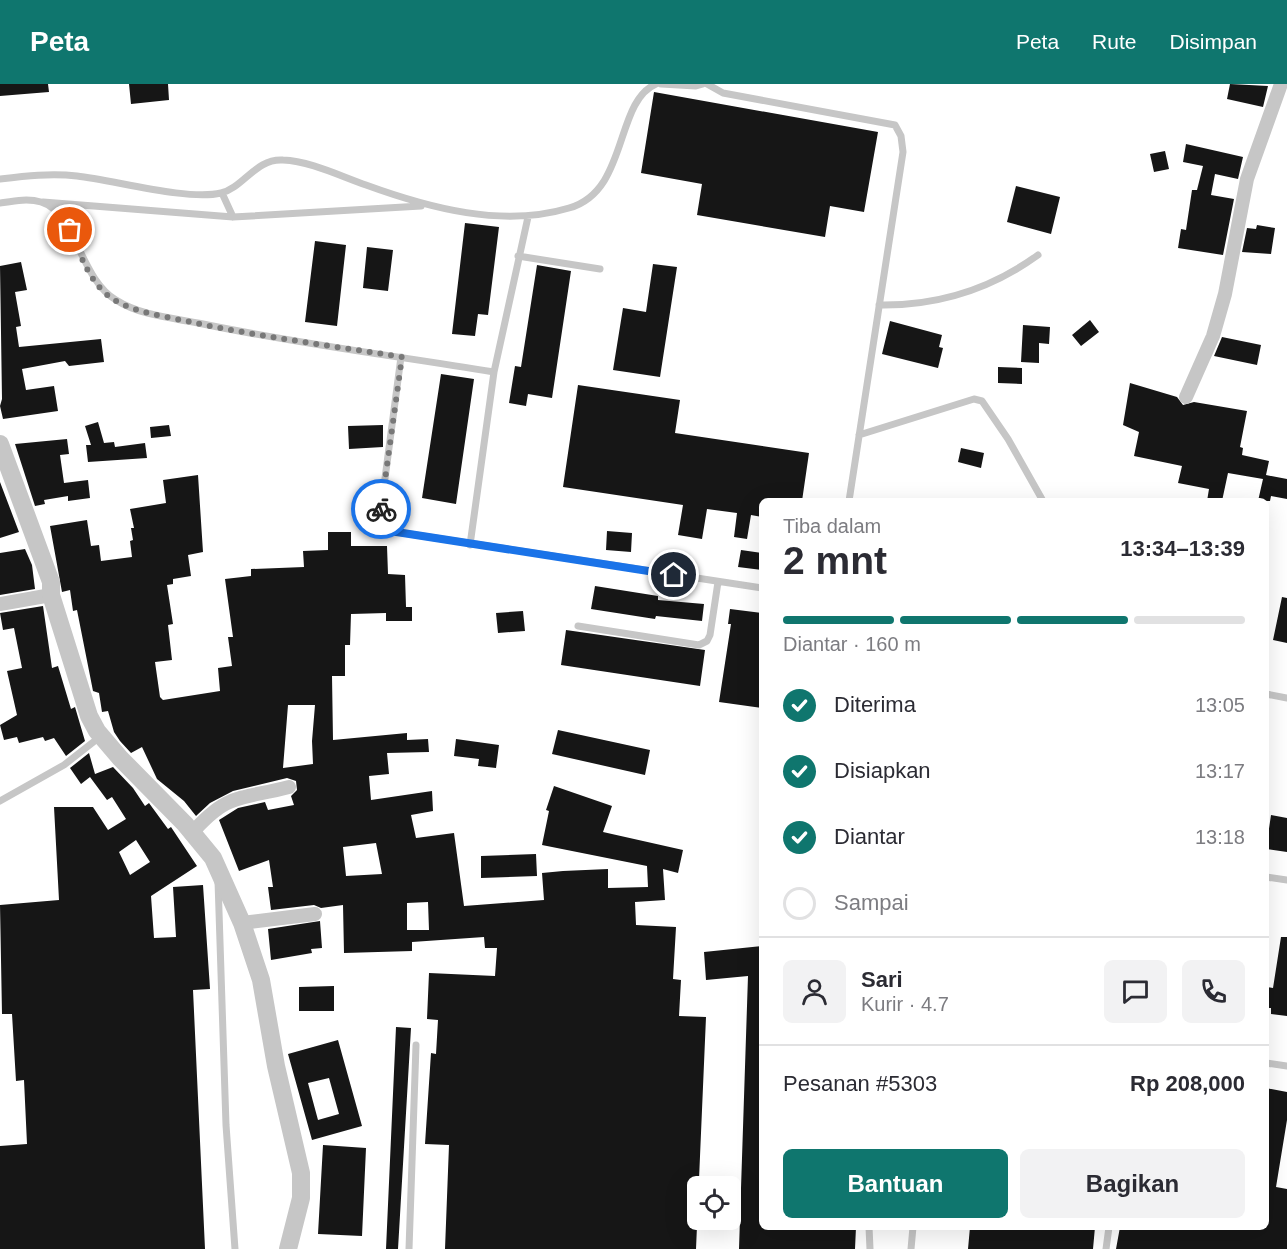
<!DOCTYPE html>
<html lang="id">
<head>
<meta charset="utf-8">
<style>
	body { margin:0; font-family:Arial,sans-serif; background:#f2f2f3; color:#2b2b33; height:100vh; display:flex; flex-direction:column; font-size:22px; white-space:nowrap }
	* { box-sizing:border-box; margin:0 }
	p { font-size:20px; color:#7c7c81 }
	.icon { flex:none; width:33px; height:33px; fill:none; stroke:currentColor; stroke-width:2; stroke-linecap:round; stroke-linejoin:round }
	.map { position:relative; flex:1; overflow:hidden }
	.details { position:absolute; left:759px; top:414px; width:510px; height:732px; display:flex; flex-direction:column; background:#fff; border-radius:9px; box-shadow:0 6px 24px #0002 }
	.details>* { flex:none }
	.buttons { position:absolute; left:687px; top:1092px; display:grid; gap:12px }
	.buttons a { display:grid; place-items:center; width:54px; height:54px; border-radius:9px; background:#fff; box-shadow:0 6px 24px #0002; font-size:30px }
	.pin { position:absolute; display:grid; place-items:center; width:51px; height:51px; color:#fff; margin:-26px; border:3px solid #fff; border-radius:50%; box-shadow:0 2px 6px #0007 }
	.courier { position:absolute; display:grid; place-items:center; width:60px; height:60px; margin:-30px; border:4px solid #1a73e8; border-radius:50%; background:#fff; color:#222; box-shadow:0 2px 8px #0007 }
	.summary em { font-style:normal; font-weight:700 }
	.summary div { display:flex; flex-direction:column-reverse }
	.summary { display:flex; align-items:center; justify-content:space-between; height:102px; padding:0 24px }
	h1 { font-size:39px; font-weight:700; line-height:45px }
	.bar { display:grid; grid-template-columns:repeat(4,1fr); gap:9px 6px; align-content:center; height:72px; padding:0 24px }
	.bar i { height:8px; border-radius:4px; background:#e1e1e2 }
	.bar .active { background:#0f766e }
	.bar p { grid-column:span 4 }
	.line { display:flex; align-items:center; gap:15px; padding:0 24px; border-top:2px solid #e1e1e2 }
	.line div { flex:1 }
	.round { display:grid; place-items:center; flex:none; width:63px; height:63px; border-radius:9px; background:#f2f2f3 }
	ol { padding:0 24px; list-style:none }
	li { display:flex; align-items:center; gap:18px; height:66px }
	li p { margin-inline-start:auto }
	li .icon { padding:6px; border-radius:50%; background:#0f766e; color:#fff; stroke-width:4 }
	li:last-child { color:#7c7c81 }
	li i { width:33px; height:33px; border:3px solid #e1e1e2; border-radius:50% }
	.button { display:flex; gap:12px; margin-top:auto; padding:12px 24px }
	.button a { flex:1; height:69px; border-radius:9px; background:#0f766e; color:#fff; font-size:24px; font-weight:700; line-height:69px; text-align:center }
	.button a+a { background:#f2f2f3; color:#2b2b33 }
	header { display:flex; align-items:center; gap:36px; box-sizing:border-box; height:84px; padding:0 30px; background:#0f766e; color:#fff }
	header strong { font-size:28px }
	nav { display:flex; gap:33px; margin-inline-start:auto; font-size:21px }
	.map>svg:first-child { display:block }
	.building { fill:#161616; fill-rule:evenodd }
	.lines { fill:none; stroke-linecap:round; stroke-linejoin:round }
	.service { stroke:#c6c6c6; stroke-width:7 }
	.minor { stroke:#c6c6c6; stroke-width:14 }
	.tertiary { stroke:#c6c6c6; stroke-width:18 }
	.done { stroke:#787878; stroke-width:6; stroke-dasharray:0 10.8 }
	.route { stroke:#1a73e8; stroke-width:8 }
</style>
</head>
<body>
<header>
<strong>Peta</strong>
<nav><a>Peta</a><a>Rute</a><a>Disimpan</a></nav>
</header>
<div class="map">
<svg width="1287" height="1165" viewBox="0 0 1287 1165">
	<rect width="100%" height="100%" fill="#fff"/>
	<!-- building -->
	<path class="building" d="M0 0H48L49 8 0 12Z
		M129 0H168L169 16 131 20Z
		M1230 0 1268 2 1263 23 1227 15Z
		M654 8 878 48 864 128 830 122 825 153 697 131 702 100 641 89Z
		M1186 60 1243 73 1238 95 1215 90 1211 111 1234 115 1223 171 1178 164 1181 145 1186 146 1192 106H1197L1203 82 1183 78Z
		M1165 67 1169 85 1154 88 1150 70Z
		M1016 102 1060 113 1051 150 1007 138Z
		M465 139 499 143 488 231 478 230 475 252 452 250Z
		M1257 141 1275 144 1271 170 1242 168 1247 144 1256 145Z
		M315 157 346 161 337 242 305 238Z
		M367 163 393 166 388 207 363 204Z
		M21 178 27 206 15 208 21 242 16 243 19 263 101 255 104 278 69 282 65 277 22 285 26 306 54 302 58 327 3 335 0 322 2 315 0 182Z
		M653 180 677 183 660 293 613 286 623 224 646 228Z
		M537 181 571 187 552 314 528 310 526 322 509 319 515 282 521 283Z
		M1090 236 1099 248 1081 262 1072 251Z
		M890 237 942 251 939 263 943 264 938 284 882 270Z
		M1023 241 1050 243 1049 260 1039 259V279L1021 278Z
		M1222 253 1261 261 1257 281 1214 272Z
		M998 283 1022 284V300L998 299Z
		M441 290 474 295 456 420 422 414Z
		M1130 299 1177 313 1183 321 1194 318 1247 327 1240 363 1243 364 1242 371 1269 377 1266 391 1287 395V415L1271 412 1270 417H1258L1263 395 1228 389 1222 417H1207L1209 405 1178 399 1182 382 1134 372 1139 348 1123 341Z
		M578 301 680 316 675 349 809 369 802 417H762V433L751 431 747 455 734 453 737 429 707 425 702 455 678 451 683 421 563 403Z
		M98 338 104 359 114 358 115 363 145 359 147 374 88 378 86 361H91L85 342Z
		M169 341 171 352 151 354 150 343Z
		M383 341V363L349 365 348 342Z
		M67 355 69 370 60 371 64 399 88 396 90 414 68 417V412L44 416 45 420 35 422 15 360Z
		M961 364 984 369 981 384 958 378Z
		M198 391 203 468 188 471 191 492 173 495V500L167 501 173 540 168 541 172 576 155 578 160 613 163 616 220 607 218 584 232 582 228 553H233L225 495 251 492V485L304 483 303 467 328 466V448H351V462H387L388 490 405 491 406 523H412V537H386V529L351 530 350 561H345V592H332L333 656 407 649V656L428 655 429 668 387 669 389 690 369 692 371 716 432 707 433 727 411 731 416 754 454 749 464 822 544 816 542 789 563 787 608 785V804L648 803 647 782 542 761 549 727 546 726 554 702 612 722 603 748 683 766 678 789 663 785 665 816 635 818 636 841 676 843 673 895 681 896 679 932 706 933 696 1165H445L449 1061 425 1060 431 969 436 970 438 936 427 935 429 889 495 892 497 864H485L484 853 412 858V867L344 869 343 821 321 824 314 821 271 826 268 803H273L269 776 239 787 219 736 238 724 265 718 268 726 294 721 291 712 297 706 296 697 287 694 233 707 210 719 196 732 184 717 157 695 142 663 131 669 120 657 114 648 108 627 102 628 99 609 93 607 77 526 73 527 70 506 62 508 50 442 87 436 91 462 99 461 101 477 132 473 130 457 133 456 131 444H134L130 425 166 419 163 396ZM288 621H315L312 657 313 680 283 684ZM376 759 382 790 346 792 343 763ZM428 818 429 846H407V819Z
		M0 398 19 448 0 454Z
		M607 447 632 449 631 468 606 466Z
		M25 465 32 481 35 505 0 511V469Z
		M741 466 762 469V486L738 483Z
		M595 502 658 512V516L704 520 702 537 656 532 655 535 591 525Z
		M1282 513 1287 514V559L1273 556Z
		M43 522 52 584 58 582 71 625 75 623 85 657 66 672 54 654 45 657 43 653 19 659 17 653 4 656 0 641 17 631 7 587 22 584 14 544 3 546 0 529Z
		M730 525 762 529V624L719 618 731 540H728Z
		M523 527 525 547 498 549 496 529Z
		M566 546 705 566 700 602 561 581Z
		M558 646 650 666 645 691 552 670Z
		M456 655 499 661 496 684 478 682 479 675 454 672Z
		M89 669 95 690 113 683 133 704 145 722 149 719 168 745 171 743 197 782 151 812 154 854 176 853 173 803 203 801 210 905 193 906 205 1165H0V1062L27 1060 24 996 16 997 12 930H2L0 821 59 816 54 723H93L108 746 126 735 112 713 107 716 90 693 81 700 70 684ZM136 756 150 778 130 791 119 768Z
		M1271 731 1287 734V768L1266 765Z
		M536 770 537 792 481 794V772Z
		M320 837 322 864 311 865 312 869 271 876 268 845Z
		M1281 853H1287V932L1271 930V924H1266V903L1273 904Z
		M762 862V1143H856L855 1165H739L748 892 706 896 704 868Z
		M334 902V927H299V903Z
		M396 943 411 944 398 1165H386Z
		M338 956 362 1042 312 1056 288 970ZM329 994 339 1030 318 1036 308 999Z
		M1266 1004 1287 1008V1036L1276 1103 1287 1105V1165H1116L1120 1143H1266Z
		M323 1061 366 1064 362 1152 318 1150Z
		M970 1143H1095L1093 1165H968Z"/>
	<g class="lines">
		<!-- service -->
		<path class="service" d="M661 0 696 2 703 0
			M707 0 723 9 895 41 901 52 903 68 849 417
			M0 95C25 92 51 89 77 92 114 96 187 117 221 109 243 104 256 74 283 76 310 77 340 92 366 101 429 124 503 144 569 124 629 107 614 18 656 0
			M222 109 233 133
			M43 118 233 133 421 122
			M0 119C13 117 28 114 41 118 76 129 80 195 116 216 141 232 174 234 203 240 299 260 397 272 494 288L528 133
			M518 172 600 185
			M879 221C937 222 991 205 1038 171
			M401 273 382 417 383 441 390 447 762 504
			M859 351 974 315 982 317 1008 355 1043 417
			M470 461 494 288
			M578 542 699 561 707 557 710 551 718 498
			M1266 610 1287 614
			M0 717 64 681 101 652
			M1266 793 1287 796
			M218 797 226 1041 235 1165
			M1266 979 1287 982
			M869 1143 870 1165
			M409 1165 416 961
			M911 1165 913 1143
			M1106 1165 1109 1143"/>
		<!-- minor -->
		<path class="minor" d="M1186 313 1213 252 1225 210 1247 95 1281 0
			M0 520 51 511
			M191 750C228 708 239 716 289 703
			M242 839 315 830"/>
		<!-- tertiary -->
		<path class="tertiary" d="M0 360 51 498V511L89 632 97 647 120 674 185 740 213 774 242 839 261 896 276 982 301 1089V1114L288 1165"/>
	</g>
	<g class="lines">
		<!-- done -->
		<path class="done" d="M70 146C81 172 90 202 116 217 140 230 169 233 195 239 263 253 333 262 402 273L381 425"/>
		<!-- route -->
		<path class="route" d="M381 425 383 441 390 447 674 491"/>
	</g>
</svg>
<div class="buttons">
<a><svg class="icon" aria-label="locate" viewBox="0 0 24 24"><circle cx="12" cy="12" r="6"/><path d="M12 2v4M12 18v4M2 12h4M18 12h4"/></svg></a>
</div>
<div class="pin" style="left:70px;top:146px;background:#ea580c"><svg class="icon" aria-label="bag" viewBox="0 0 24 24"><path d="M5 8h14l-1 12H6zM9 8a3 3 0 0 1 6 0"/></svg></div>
<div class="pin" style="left:674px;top:491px;background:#1f2937"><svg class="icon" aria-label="home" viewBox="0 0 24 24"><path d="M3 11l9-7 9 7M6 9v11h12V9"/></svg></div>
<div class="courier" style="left:381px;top:425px"><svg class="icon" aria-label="bike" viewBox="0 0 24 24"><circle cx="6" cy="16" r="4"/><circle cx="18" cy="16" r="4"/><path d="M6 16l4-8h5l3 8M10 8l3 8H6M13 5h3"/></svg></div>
<section class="details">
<div class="summary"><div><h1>2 mnt</h1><p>Tiba dalam</p></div><em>13:34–13:39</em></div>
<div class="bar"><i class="active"></i><i class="active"></i><i class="active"></i><i></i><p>Diantar · 160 m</p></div>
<ol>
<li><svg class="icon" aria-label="check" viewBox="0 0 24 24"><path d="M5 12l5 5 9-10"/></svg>Diterima<p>13:05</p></li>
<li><svg class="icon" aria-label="check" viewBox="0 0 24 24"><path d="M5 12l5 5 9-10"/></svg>Disiapkan<p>13:17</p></li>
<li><svg class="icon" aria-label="check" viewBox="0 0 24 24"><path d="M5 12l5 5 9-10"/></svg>Diantar<p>13:18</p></li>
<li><i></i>Sampai</li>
</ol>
<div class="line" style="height:108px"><a class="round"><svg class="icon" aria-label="person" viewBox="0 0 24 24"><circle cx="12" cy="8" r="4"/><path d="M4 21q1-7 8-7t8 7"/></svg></a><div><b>Sari</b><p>Kurir · 4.7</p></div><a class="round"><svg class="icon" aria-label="chat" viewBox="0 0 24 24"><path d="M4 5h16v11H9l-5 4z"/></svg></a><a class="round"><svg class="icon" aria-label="phone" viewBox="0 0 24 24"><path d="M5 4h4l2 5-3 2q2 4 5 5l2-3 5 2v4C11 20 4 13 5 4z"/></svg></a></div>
<div class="line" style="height:78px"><div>Pesanan #5303</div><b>Rp 208,000</b></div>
<div class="button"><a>Bantuan</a><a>Bagikan</a></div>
</section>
</div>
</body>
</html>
